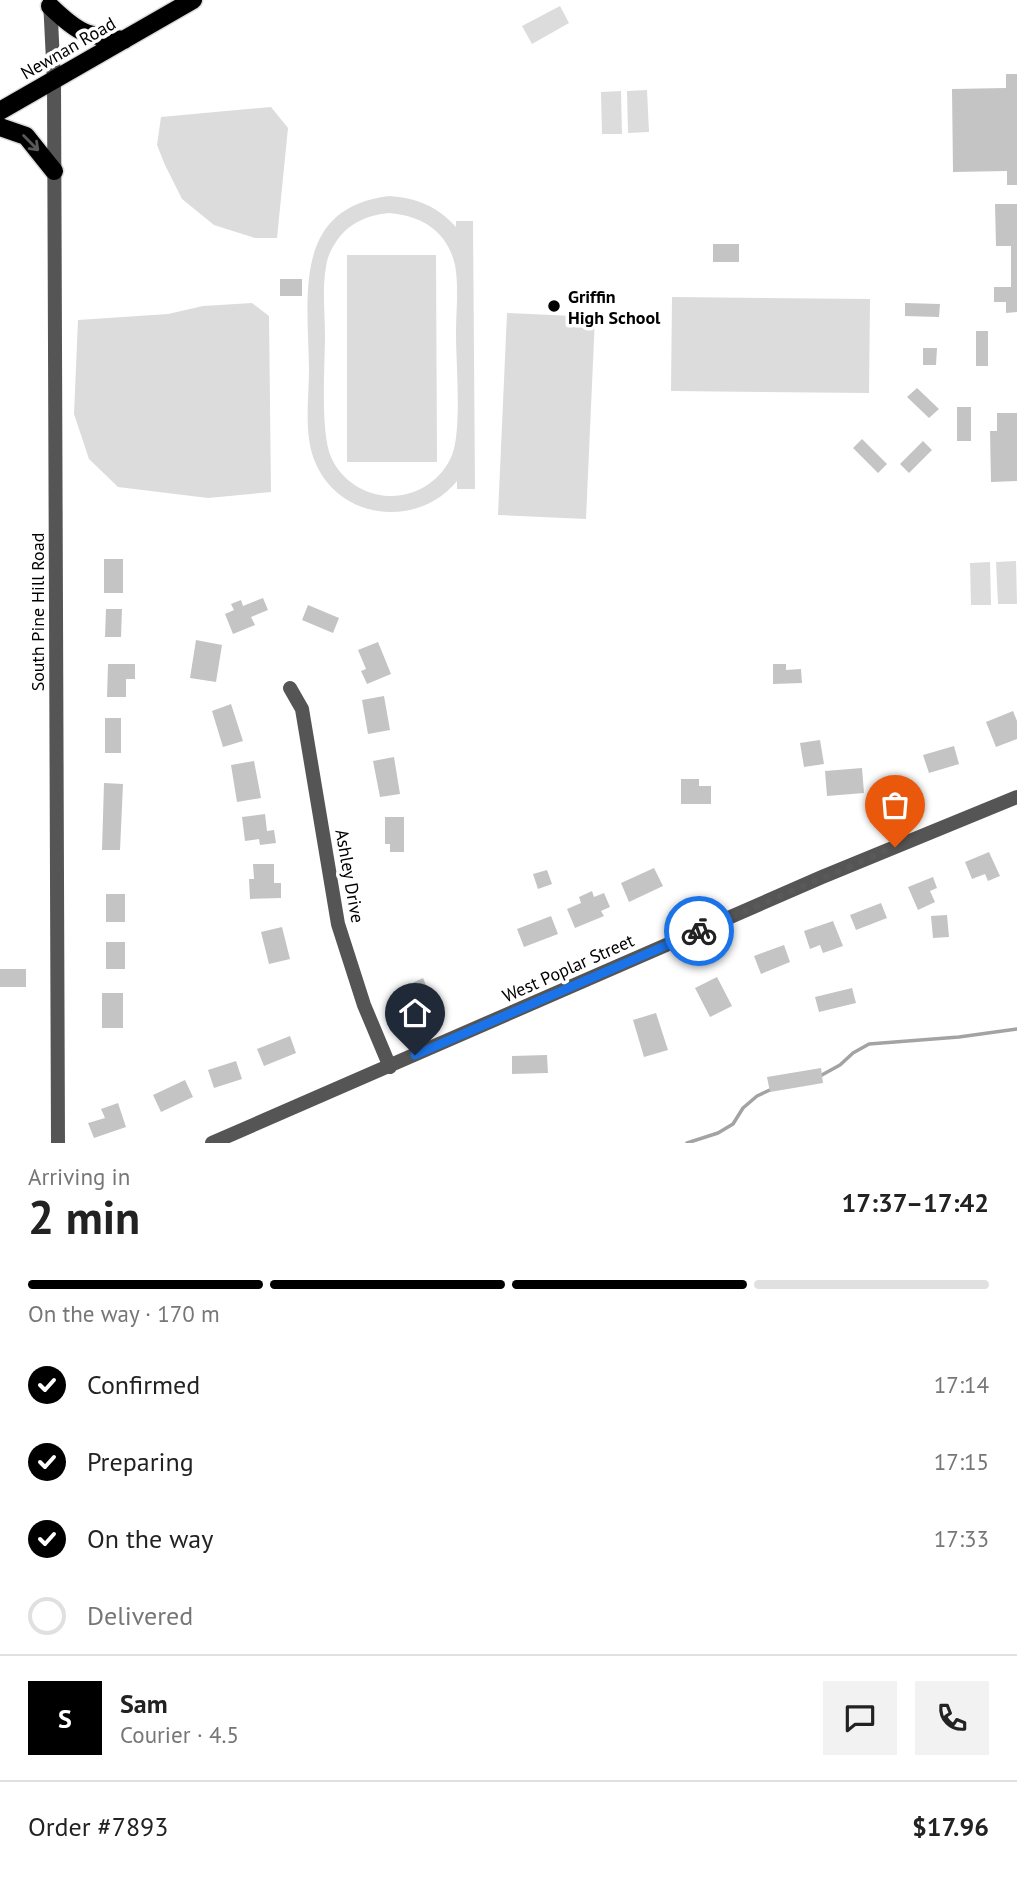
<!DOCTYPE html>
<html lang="en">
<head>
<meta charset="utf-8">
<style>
	body { margin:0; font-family:"PT Sans",sans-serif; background:#f2f2f2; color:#222; height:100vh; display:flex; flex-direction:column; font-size:26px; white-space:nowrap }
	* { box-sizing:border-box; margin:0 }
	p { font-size:23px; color:#767676 }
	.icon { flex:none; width:38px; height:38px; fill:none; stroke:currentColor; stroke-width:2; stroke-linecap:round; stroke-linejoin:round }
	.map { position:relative; height:1143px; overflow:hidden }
	.side { display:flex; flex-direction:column; background:#fff; flex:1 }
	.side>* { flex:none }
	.pin { position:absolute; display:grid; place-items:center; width:60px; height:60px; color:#fff; margin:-72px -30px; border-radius:50% 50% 50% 0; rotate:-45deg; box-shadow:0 0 7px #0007 }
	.pin .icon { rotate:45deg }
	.courier { position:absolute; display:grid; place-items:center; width:70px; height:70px; margin:-35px; border:5px solid #1a73e8; border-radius:50%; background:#fff; color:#222; box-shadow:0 2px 9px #0007 }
	.summary em { font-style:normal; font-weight:800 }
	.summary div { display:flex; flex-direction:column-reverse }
	.summary { display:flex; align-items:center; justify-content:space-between; height:119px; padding:0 28px }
	h1 { font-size:46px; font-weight:800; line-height:52px }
	.bar { display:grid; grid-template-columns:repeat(4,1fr); gap:10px 7px; align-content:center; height:84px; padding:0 28px }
	.bar i { height:9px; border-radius:5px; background:#e0e0e0 }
	.bar .on { background:#000 }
	.bar p { grid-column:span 4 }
	.line { display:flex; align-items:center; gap:18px; padding:0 28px; border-top:2px solid #e0e0e0 }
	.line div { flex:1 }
	.round { display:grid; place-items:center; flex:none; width:74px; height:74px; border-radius:0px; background:#f2f2f2 }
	ol { padding:0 28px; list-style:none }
	li { display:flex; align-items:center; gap:21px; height:77px }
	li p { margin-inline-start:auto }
	li .icon { padding:7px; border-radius:50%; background:#000; color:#fff; stroke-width:4 }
	li:last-child { color:#767676 }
	li i { width:38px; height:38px; border:4px solid #e0e0e0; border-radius:50% }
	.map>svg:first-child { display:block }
	.pitch { fill:#dcdcdc; fill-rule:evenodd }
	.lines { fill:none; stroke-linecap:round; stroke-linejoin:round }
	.stream { stroke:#a3a3a3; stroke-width:3.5 }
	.building { fill:#c4c4c4 }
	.primary-casing { stroke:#dbdbdb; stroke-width:21 }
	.minor { stroke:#555; stroke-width:14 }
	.primary { stroke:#000; stroke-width:18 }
	.oneway { stroke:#595959 }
	.done { stroke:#595959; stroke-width:7; stroke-dasharray:0 12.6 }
	.route { stroke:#1a73e8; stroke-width:9 }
	.poi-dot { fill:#000; stroke:#fff; stroke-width:2.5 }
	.labels { text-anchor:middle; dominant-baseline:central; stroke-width:7; stroke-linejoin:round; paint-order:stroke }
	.street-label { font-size:18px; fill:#000; stroke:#fff }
	.poi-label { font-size:18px; font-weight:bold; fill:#000; stroke:#fff; text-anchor:start }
</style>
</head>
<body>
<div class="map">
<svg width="1017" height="1143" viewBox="0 0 1017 1143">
	<rect width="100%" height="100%" fill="#fff"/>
	<!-- pitch -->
	<path class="pitch" d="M560 6 569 23 532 44 522 26Z
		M647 90 649 132 628 133 627 91Z
		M621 91 622 134H602L601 92Z
		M271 107 288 128 277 238H255L214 225 182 199 165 165 157 145 161 117Z
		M389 196C417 198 437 206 456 227V221H473L475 489H457V481C419 528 341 521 316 464 303 436 309 399 309 369 308 296 292 208 389 196ZM389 213C411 215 431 222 444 240 449 247 453 256 455 265 459 286 456 311 456 333 456 363 462 430 452 455 442 480 416 497 389 496 364 495 341 480 331 457 320 431 325 366 325 335 325 313 322 289 326 267 327 258 331 249 336 242 348 223 368 215 389 213Z
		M347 255H436L437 462H347Z
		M672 297 870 299 869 393 671 391Z
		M252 303 269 316 271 492 208 498 118 487 89 459 74 414 78 320 168 314 203 306Z
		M507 313 595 317 586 519 498 515Z
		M1016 561 1017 604H998L996 562Z
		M990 562 991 605H971L970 563Z"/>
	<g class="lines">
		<!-- stream -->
		<path class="stream" d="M820 1076 840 1065 853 1053 869 1044 959 1037 1017 1029
			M687 1143 718 1133 733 1124 743 1108 757 1096 772 1089"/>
	</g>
	<!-- building -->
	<path class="building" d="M1006 74H1017V185H1007V171L953 172 952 89 1006 88Z
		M995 204H1017V312L1006 313V302H994V287H1011V246H996Z
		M713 244H739V262H713Z
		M280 279H302V296H280Z
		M905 303 940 304 939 317 905 316Z
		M976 331H988V366H976Z
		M923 348H937L936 365H923Z
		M917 388 939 409 929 418 907 397Z
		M957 407H971V441H957Z
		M997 413H1017V481L991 482 990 431H997Z
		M862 439 887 464 878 473 853 448Z
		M923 441 932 450 909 473 900 464Z
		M104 559H123V593H104Z
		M263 598 268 610 251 617 255 625 233 634 225 614 234 610 231 604 241 600 243 606Z
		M308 605 339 618 333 633 302 620Z
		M106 609H122L121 637H105Z
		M196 640 222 645 216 682 190 678Z
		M378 642 391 674 367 684 361 671 366 669 358 650Z
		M108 664H135V679H126V697H107Z
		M773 664H786V670L801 669 802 683 773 684Z
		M384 696 390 730 368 734 362 700Z
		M231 704 243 741 223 747 212 711Z
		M1013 711 1017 721V739L996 747 986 722Z
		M105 718H121V753H105Z
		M820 740 824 764 804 767 800 743Z
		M954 746 959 764 929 773 923 755Z
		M394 757 400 794 380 797 373 761Z
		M254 761 261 798 237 802 231 765Z
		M862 768 864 793 827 796 825 771Z
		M681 779H699V786H711V804H681Z
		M104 783 123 784 120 850H102Z
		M265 814 267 831 274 830 276 843 260 845 259 839 245 841 242 817Z
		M385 817H404V852H390V844H385Z
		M989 852 1000 876 988 881 985 874 972 879 965 862Z
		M253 864H274V883H281V898L250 899 249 879H254Z
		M654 868 663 886 629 902 621 883Z
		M547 870 552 884 538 889 533 874Z
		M933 877 937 888 930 891 935 902 918 910 908 887Z
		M592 891 594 897 604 893 610 907 601 911 604 916 575 928 567 909 581 903 579 897Z
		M106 894H125V922H106Z
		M881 903 887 918 856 930 850 915Z
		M947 915 949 937 933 938 931 916Z
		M551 916 558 934 524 947 517 929Z
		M833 921 843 946 823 953 820 945 810 949 804 931Z
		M282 927 290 959 269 964 261 932Z
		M106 942H125V969H106Z
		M784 945 790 962 761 974 754 956Z
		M0 969H26V987H0Z
		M717 977 732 1006 710 1017 695 988Z
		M423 978 431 997 402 1010 393 992Z
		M852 988 856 1003 819 1012 815 997Z
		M102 993H123V1028H102Z
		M656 1013 668 1050 644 1057 633 1020Z
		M290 1036 296 1053 264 1066 257 1049Z
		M547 1055 548 1073 512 1074V1056Z
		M236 1061 242 1079 214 1088 208 1070Z
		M821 1068 823 1083 770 1092 767 1077Z
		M185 1080 193 1097 161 1112 153 1095Z
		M118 1103 126 1127 94 1138 88 1123 105 1118 101 1109Z"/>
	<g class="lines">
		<!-- primary casing -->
		<g class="primary-casing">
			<path id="primary" d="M50 6C78 33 85 36 124 40
				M0 111 193 0
				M0 127 26 136 54 171"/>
		</g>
		<!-- minor -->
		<path class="minor" d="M50 0 54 81 58 1143
			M290 688 302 709 338 924 364 1005 390 1067
			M212 1143 822 877 1017 797"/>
		<!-- primary -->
		<use href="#primary" class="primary"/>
	</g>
	<!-- one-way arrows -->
	<defs><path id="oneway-shaft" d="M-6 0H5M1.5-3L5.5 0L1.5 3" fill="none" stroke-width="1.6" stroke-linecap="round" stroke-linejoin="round" transform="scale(1.75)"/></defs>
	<use class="oneway" href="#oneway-shaft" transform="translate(31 143) rotate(45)"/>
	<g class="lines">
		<!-- done -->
		<path class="done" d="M699 931 895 847"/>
		<!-- route -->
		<path class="route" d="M415 1055 699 931"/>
	</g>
	<!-- markers -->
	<circle class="poi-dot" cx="554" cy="306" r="7"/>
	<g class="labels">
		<!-- street labels -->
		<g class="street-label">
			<text transform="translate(68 48) rotate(-30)">Newnan Road</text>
			<text transform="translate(37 612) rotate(-90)">South Pine Hill Road</text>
			<text transform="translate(350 876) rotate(80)">Ashley Drive</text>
			<text transform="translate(568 968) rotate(-24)">West Poplar Street</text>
		</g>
		<!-- poi labels -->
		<g class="poi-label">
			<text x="568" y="296">Griffin<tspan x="568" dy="21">High School</tspan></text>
		</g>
	</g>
</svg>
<div class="pin" style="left:895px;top:847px;background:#ea580c"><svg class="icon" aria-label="bag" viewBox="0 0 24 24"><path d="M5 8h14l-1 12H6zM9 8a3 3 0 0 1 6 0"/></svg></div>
<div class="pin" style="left:415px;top:1055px;background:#1f2937"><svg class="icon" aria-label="home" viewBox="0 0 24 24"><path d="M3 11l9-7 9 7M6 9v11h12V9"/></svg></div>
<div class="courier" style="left:699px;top:931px"><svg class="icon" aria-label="bike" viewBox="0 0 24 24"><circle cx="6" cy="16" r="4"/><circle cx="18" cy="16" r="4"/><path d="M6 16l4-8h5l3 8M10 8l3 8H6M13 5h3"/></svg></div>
</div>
<section class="side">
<div class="summary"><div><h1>2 min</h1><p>Arriving in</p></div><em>17:37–17:42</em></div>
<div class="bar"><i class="on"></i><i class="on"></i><i class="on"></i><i></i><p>On the way · 170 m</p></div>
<ol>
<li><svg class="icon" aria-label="check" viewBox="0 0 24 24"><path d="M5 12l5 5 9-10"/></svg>Confirmed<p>17:14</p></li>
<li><svg class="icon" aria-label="check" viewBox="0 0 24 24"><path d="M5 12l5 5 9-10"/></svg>Preparing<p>17:15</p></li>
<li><svg class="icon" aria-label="check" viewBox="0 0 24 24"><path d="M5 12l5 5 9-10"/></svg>On the way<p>17:33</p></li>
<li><i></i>Delivered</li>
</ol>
<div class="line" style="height:126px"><b class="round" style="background:#000;color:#fff">S</b><div><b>Sam</b><p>Courier · 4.5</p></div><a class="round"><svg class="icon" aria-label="chat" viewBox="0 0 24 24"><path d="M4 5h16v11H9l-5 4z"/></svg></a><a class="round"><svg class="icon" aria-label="phone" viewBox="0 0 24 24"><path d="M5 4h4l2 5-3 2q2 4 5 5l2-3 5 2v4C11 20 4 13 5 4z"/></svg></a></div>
<div class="line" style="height:91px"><div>Order #7893</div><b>$17.96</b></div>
</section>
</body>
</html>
